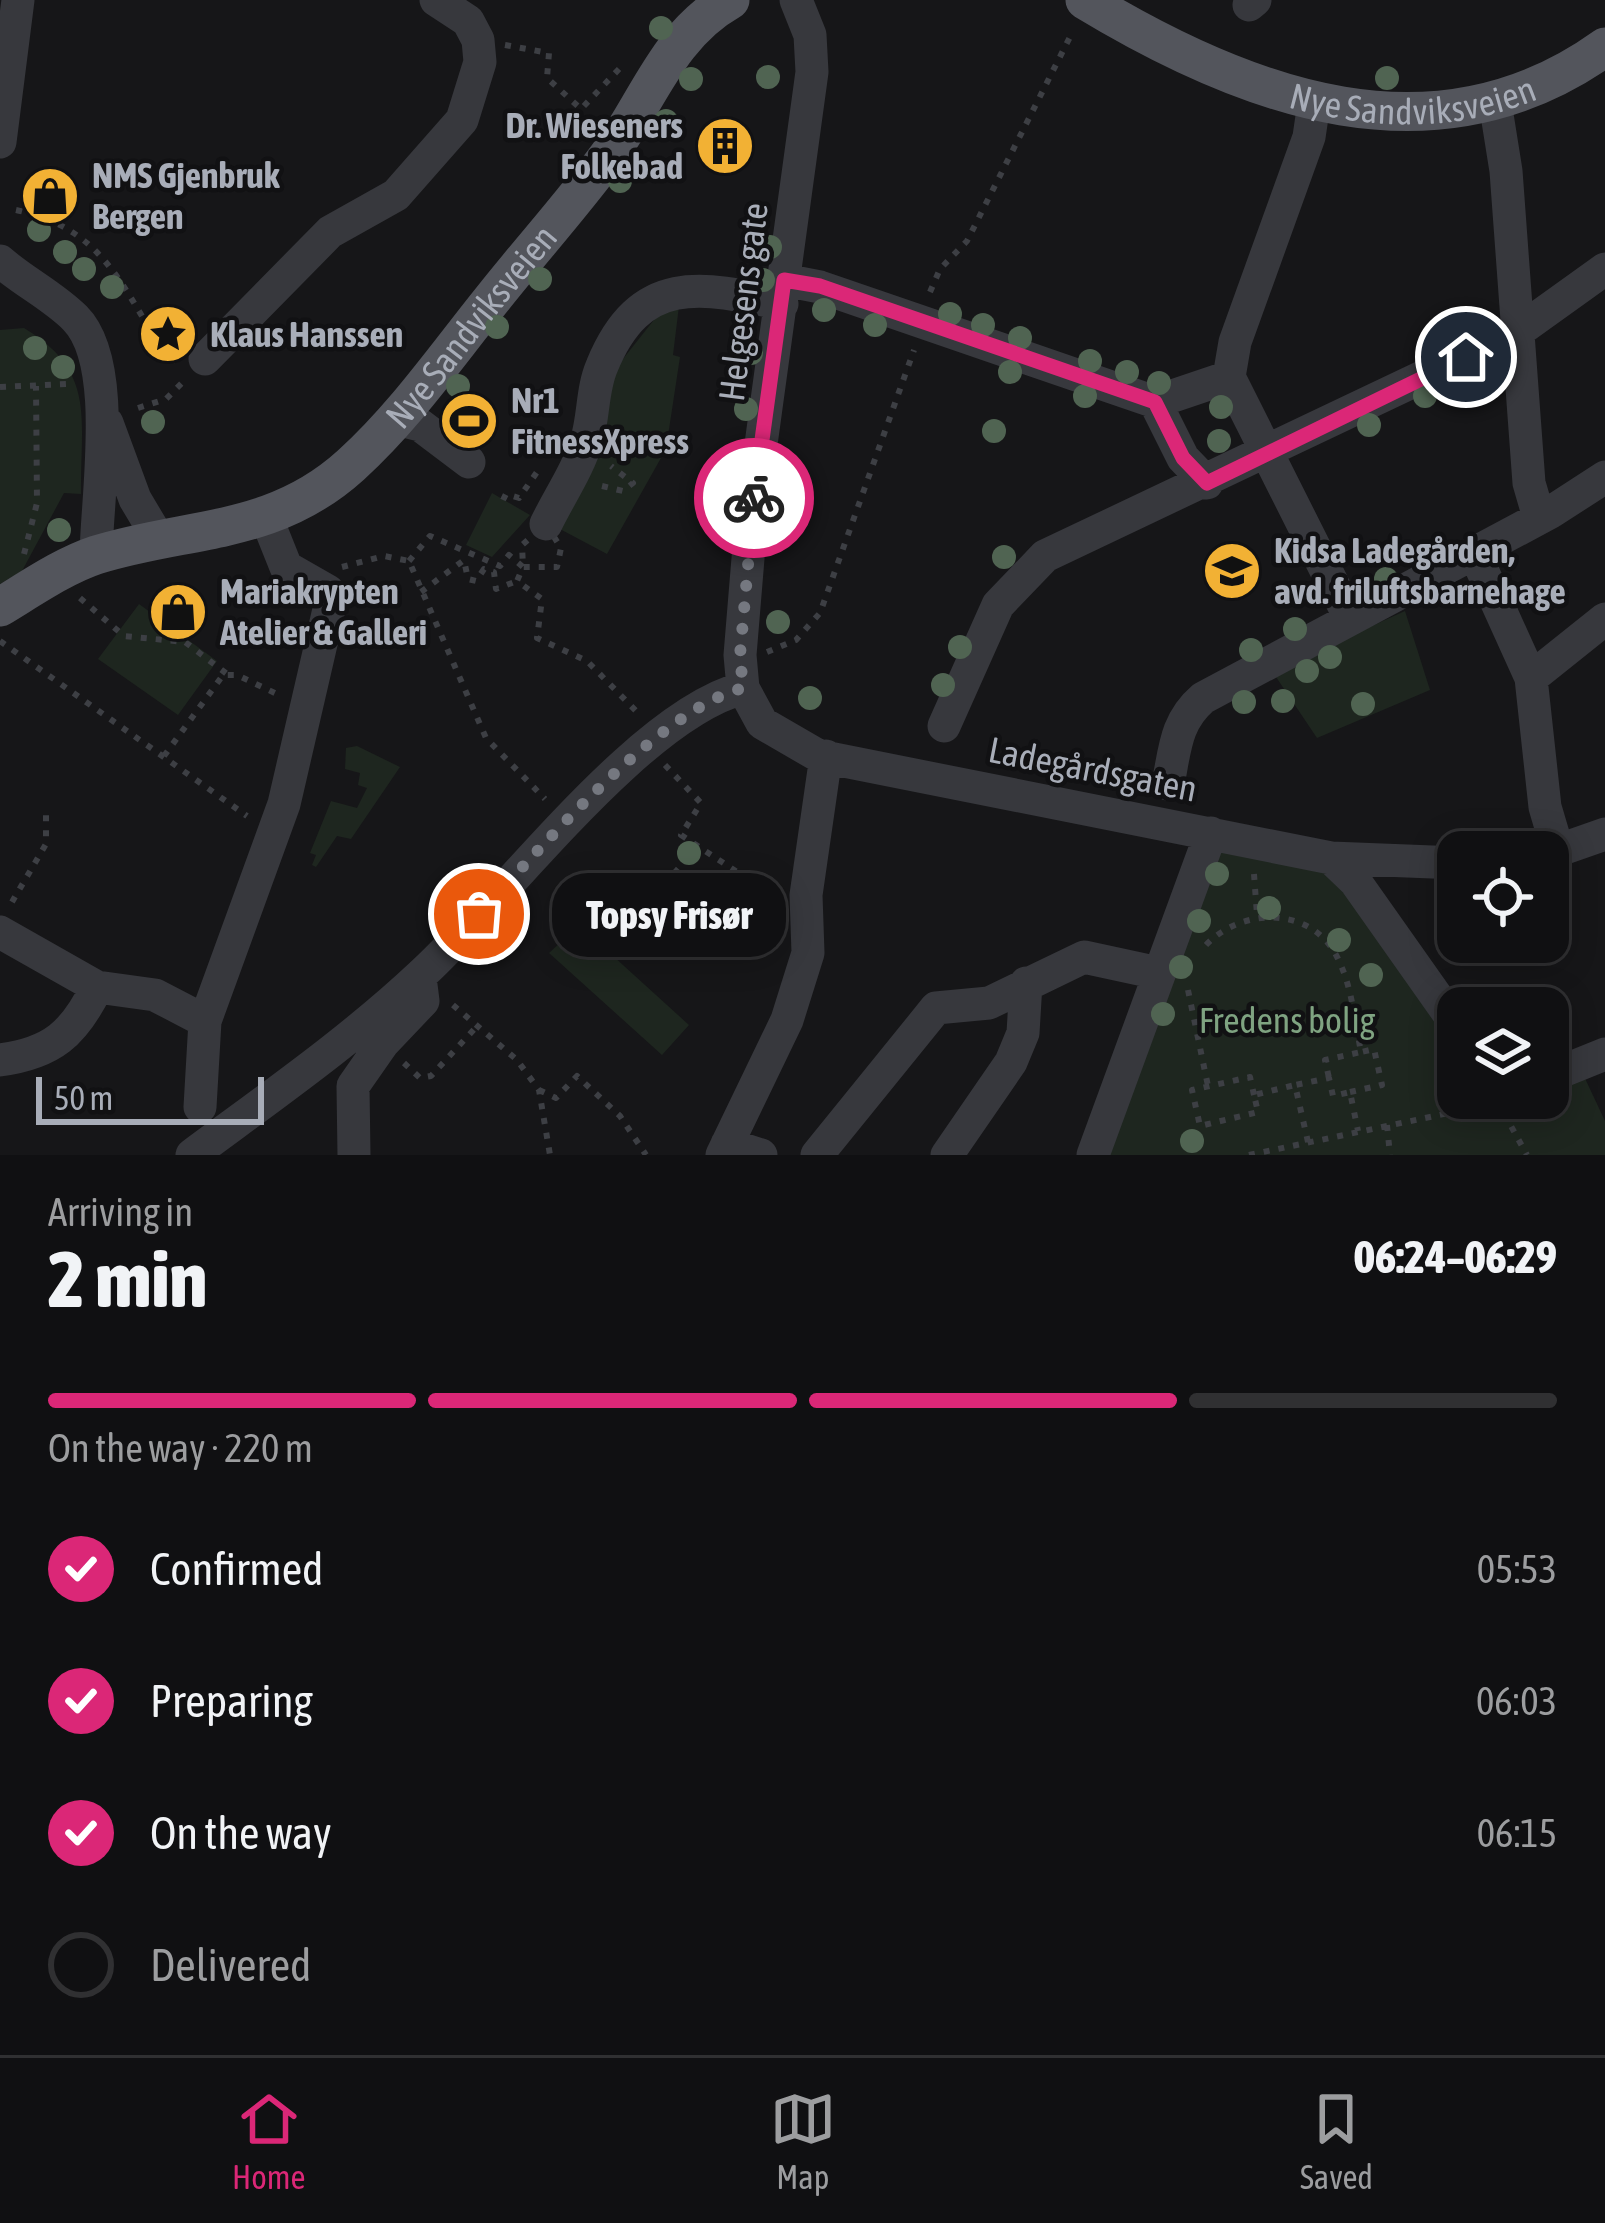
<!DOCTYPE html>
<html lang="en">
<head>
<meta charset="utf-8">
<style>
	body { margin:0; font-family:"Asap Condensed",sans-serif; background:#1e1e20; color:#f1f3f6; height:100vh; display:flex; flex-direction:column; font-size:45px; white-space:nowrap }
	* { box-sizing:border-box; margin:0 }
	p { font-size:39px; color:#9c9d9f }
	.icon { flex:none; width:66px; height:66px; fill:none; stroke:currentColor; stroke-width:2; stroke-linecap:round; stroke-linejoin:round }
	.map { position:relative; height:1155px; overflow:hidden }
	.panel { display:flex; flex-direction:column; background:#101012; flex:1 }
	.panel>* { flex:none }
	.controls { position:absolute; left:1437px; top:831px; display:grid; gap:24px }
	.controls a { display:grid; place-items:center; width:132px; height:132px; border-radius:24px; background:#101012; box-shadow:0 6px 30px #0003,0 0 0 3px #303032; font-size:60px }
	.scale { position:absolute; left:36px; bottom:30px; width:228px; box-sizing:border-box; padding-left:12px; border:6px solid #a8adb8; border-top:0; font-size:33px; line-height:42px; white-space:nowrap; color:#a8adb8; -webkit-text-stroke:9px #111113; paint-order:stroke }
	.pin { position:absolute; display:grid; place-items:center; width:102px; height:102px; color:#fff; margin:-51px; border:6px solid #fff; border-radius:50%; box-shadow:0 3px 12px #0007 }
	.courier { position:absolute; display:grid; place-items:center; width:120px; height:120px; margin:-60px; border:9px solid #db2777; border-radius:50%; background:#fff; color:#222; box-shadow:0 3px 15px #0007 }
	.bubble { position:absolute; height:84px; border-radius:36px; background:#101012; box-shadow:0 6px 30px #0003,0 0 0 3px #303032; font-size:39px; font-weight:800; line-height:84px; text-align:center }
	.overview em { font-style:normal; font-weight:800 }
	.overview div { display:flex; flex-direction:column-reverse }
	.overview { display:flex; align-items:center; justify-content:space-between; height:204px; padding:0 48px }
	h1 { font-size:78px; font-weight:800; line-height:90px }
	.bar { display:grid; grid-template-columns:repeat(4,1fr); gap:18px 12px; align-content:center; height:144px; padding:0 48px }
	.bar i { height:15px; border-radius:9px; background:#303032 }
	.bar .selected { background:#db2777 }
	.bar p { grid-column:span 4 }
	ol { padding:0 48px; list-style:none }
	li { display:flex; align-items:center; gap:36px; height:132px }
	li p { margin-inline-start:auto }
	li .icon { padding:12px; border-radius:50%; background:#db2777; color:#fff; stroke-width:4 }
	li:last-child { color:#9c9d9f }
	li i { width:66px; height:66px; border:6px solid #303032; border-radius:50% }
	.tab-bar { display:flex; justify-content:space-around; align-items:center; height:168px; border-top:3px solid #303032; background:#101012; font-size:33px; color:#9c9d9f }
	.tab-bar a { display:grid; justify-items:center; gap:6px }
	.tab-bar .selected { color:#db2777 }
	.map>svg:first-child { display:block }
	.green { fill:#1e261f }
	.lines { fill:none; stroke-linecap:round; stroke-linejoin:round }
	.path { stroke:#3d3f44; stroke-width:6; stroke-dasharray:6 9; stroke-linecap:butt }
	.minor { stroke:#37383d; stroke-width:33 }
	.major { stroke:#53555c; stroke-width:39 }
	.tree { fill:#506452 }
	.done { stroke:#757880; stroke-width:12; stroke-dasharray:0 21.6 }
	.route { stroke:#db2777; stroke-width:15 }
	.labels { text-anchor:middle; dominant-baseline:central; stroke-width:9; stroke-linejoin:round; paint-order:stroke }
	.street-label { font-size:36px; fill:#a8adb8; stroke:#111113 }
	.poi-label { font-size:36px; font-weight:bold; fill:#a8adb8; stroke:#111113; text-anchor:start }
	.park-label { font-size:36px; fill:#7fa381; stroke:#111113 }
</style>
</head>
<body>
<div class="map">
<svg width="1605" height="1155" viewBox="0 0 1605 1155">
	<rect width="100%" height="100%" fill="#161618"/>
	<!-- green -->
	<path class="green" d="M665 306H679L673 355 680 357 666 449 607 554 558 528 611 374Z
		M24 328C97 372 80 418 81 494L64 493 22 571 0 584V330Z
		M492 493 530 515 492 557 466 545Z
		M139 604 217 661 178 715 98 659Z
		M1405 611 1430 690 1317 738 1272 671Z
		M357 746 400 767 351 839 337 836 316 867 312 865 316 855 310 853 331 801 357 808 367 788 358 785 360 773 345 769 346 748Z
		M1211 833 1331 858 1458 1027V1098H1548V1081L1582 1072 1605 1121V1155H1093Z
		M579 925 689 1025 662 1055 549 953Z"/>
	<g class="lines">
		<!-- path -->
		<path class="path" d="M505 45 549 53 547 78 581 109 620 68
			M16 210C104 229 120 285 165 353L176 361
			M930 292 940 269 967 241 1073 31
			M0 387 68 384
			M138 408 166 399 185 380
			M602 486 623 491 633 483 611 466
			M503 500 506 494 519 498 537 472
			M546 524 561 548 557 567H523L522 545Z
			M24 554 37 503 36 386
			M409 561 430 536 500 566 509 555 523 567 517 581 542 599 537 638 587 661 638 713
			M342 567 384 556 409 561 486 738 545 799
			M421 592 464 560 468 579 476 581 484 569 494 572 496 589 517 581
			M80 598 124 636 185 642 227 674
			M0 641 247 816
			M767 652 796 640 820 613 914 350
			M164 756 223 675H237L277 694
			M665 765 701 803 681 835 740 874
			M674 869 717 907 769 935 776 929
			M1254 874 1257 915
			M12 902 46 844V807
			M1206 945C1243 906 1315 906 1339 961 1352 988 1355 1022 1361 1052L1325 1060 1329 1078
			M1188 990 1208 1086
			M453 1005 517 1060 539 1090 550 1155
			M404 1063 420 1078 431 1076 479 1024
			M539 1090 556 1098 577 1076 620 1116 646 1155
			M1350 1092 1382 1085 1374 1049 1361 1052
			M1254 1095 1250 1077 1192 1090 1200 1126 1258 1112 1254 1095 1295 1085
			M1505 1098 1506 1117 1527 1155
			M1387 1125 1390 1155
			M1308 1142 1295 1085 1329 1078 1333 1096 1350 1092 1358 1131
			M1249 1155 1468 1109 1490 1098"/>
		<!-- minor -->
		<path class="minor" d="M796 0 810 35 812 72 752 510 740 655 743 688 762 723 819 756 1331 858 1458 863
			M1249 5 1255 0
			M1495 102 1506 171 1529 483 1538 514
			M1314 103 1309 137 1235 342 1229 377 1350 618
			M0 142 18 0
			M0 261C24 282 53 296 75 318 119 362 97 493 96 555
			M784 280 820 287 1155 402 1229 377
			M205 359 330 232 396 195 462 120 480 62 478 40 468 21 436 0
			M1155 402 1183 458 1207 483
			M396 419 420 425 469 462
			M107 423 135 499 160 541
			M546 524C559 497 579 468 587 439 594 415 592 389 602 366 640 273 701 286 782 304
			M1474 552 1531 678 1545 807 1558 851
			M1531 678 1605 619
			M944 726 998 605 1045 556 1517 332 1605 269
			M1168 784C1175 750 1175 722 1203 698L1551 512 1605 477
			M1548 854 1605 834
			M1331 858 1355 881 1458 1027
			M0 932 97 987 155 995 205 1021 200 1107
			M205 1021 284 804 330 605 328 591 286 567 266 517
			M0 1060C52 1053 74 1034 97 987
			M1548 1077 1605 1054
			M727 1144 761 1155
			M192 1155C270 1097 352 1040 423 973 505 898 638 716 743 688
			M354 1155 353 1086 383 1043 423 1001 421 985
			M722 1155 787 1020 808 953 806 895 826 756
			M817 1155 936 1008 989 1003 1084 957 1158 973
			M947 1155 1011 1062 1023 1033 1026 983
			M1093 1155 1211 833"/>
		<!-- major -->
		<g class="major">
			<path id="s1" d="M1085 0C1247 98 1435 169 1605 47"/>
			<path id="s2" d="M0 607C30 589 63 566 96 555 189 526 273 536 351 465 405 416 447 355 493 298 531 250 572 205 608 156 648 101 668 35 730 0"/>
		</g>
	</g>
	<!-- trees -->
	<g class="tree">
		<circle cx="661" cy="28" r="12"/>
		<circle cx="768" cy="77" r="12"/>
		<circle cx="1387" cy="78" r="12"/>
		<circle cx="691" cy="79" r="12"/>
		<circle cx="666" cy="121" r="12"/>
		<circle cx="620" cy="181" r="12"/>
		<circle cx="39" cy="230" r="12"/>
		<circle cx="770" cy="247" r="12"/>
		<circle cx="65" cy="252" r="12"/>
		<circle cx="84" cy="269" r="12"/>
		<circle cx="540" cy="279" r="12"/>
		<circle cx="763" cy="280" r="12"/>
		<circle cx="112" cy="287" r="12"/>
		<circle cx="824" cy="310" r="12"/>
		<circle cx="950" cy="314" r="12"/>
		<circle cx="875" cy="325" r="12"/>
		<circle cx="983" cy="325" r="12"/>
		<circle cx="497" cy="327" r="12"/>
		<circle cx="1020" cy="338" r="12"/>
		<circle cx="35" cy="348" r="12"/>
		<circle cx="751" cy="353" r="12"/>
		<circle cx="1090" cy="361" r="12"/>
		<circle cx="63" cy="367" r="12"/>
		<circle cx="1010" cy="372" r="12"/>
		<circle cx="1127" cy="372" r="12"/>
		<circle cx="1476" cy="373" r="12"/>
		<circle cx="1159" cy="383" r="12"/>
		<circle cx="458" cy="386" r="12"/>
		<circle cx="1085" cy="396" r="12"/>
		<circle cx="1425" cy="396" r="12"/>
		<circle cx="1221" cy="407" r="12"/>
		<circle cx="746" cy="409" r="12"/>
		<circle cx="153" cy="422" r="12"/>
		<circle cx="1369" cy="425" r="12"/>
		<circle cx="994" cy="431" r="12"/>
		<circle cx="1219" cy="441" r="12"/>
		<circle cx="737" cy="476" r="12"/>
		<circle cx="59" cy="530" r="12"/>
		<circle cx="1004" cy="557" r="12"/>
		<circle cx="1386" cy="579" r="12"/>
		<circle cx="778" cy="622" r="12"/>
		<circle cx="1295" cy="629" r="12"/>
		<circle cx="960" cy="647" r="12"/>
		<circle cx="1251" cy="650" r="12"/>
		<circle cx="1330" cy="657" r="12"/>
		<circle cx="1307" cy="671" r="12"/>
		<circle cx="943" cy="685" r="12"/>
		<circle cx="810" cy="698" r="12"/>
		<circle cx="1283" cy="701" r="12"/>
		<circle cx="1244" cy="702" r="12"/>
		<circle cx="1363" cy="704" r="12"/>
		<circle cx="689" cy="853" r="12"/>
		<circle cx="1217" cy="874" r="12"/>
		<circle cx="1269" cy="908" r="12"/>
		<circle cx="1199" cy="921" r="12"/>
		<circle cx="1339" cy="940" r="12"/>
		<circle cx="1181" cy="967" r="12"/>
		<circle cx="1371" cy="975" r="12"/>
		<circle cx="1163" cy="1014" r="12"/>
		<circle cx="1192" cy="1141" r="12"/>
	</g>
	<g class="lines">
		<!-- done -->
		<path class="done" d="M479 914C540 849 659 710 743 688L740 655 754 498"/>
		<!-- route -->
		<path class="route" d="M754 498 784 280 820 286 1155 402 1183 458 1207 483 1466 357"/>
	</g>
	<!-- icons -->
	<defs>
		<g id="building-disc" transform="scale(3)"><circle r="9.5" fill="#f2b134" stroke="#111113"/><path d="M-4-6H4V6H1V3H-1V6H-4ZM-2.5-4.3h1.7v1.8h-1.7ZM.8-4.3h1.7v1.8H.8ZM-2.5-1h1.7V.8h-1.7ZM.8-1h1.7V.8H.8Z" fill="#111"/></g>
		<g id="shop-disc" transform="scale(3)"><circle r="9.5" fill="#f2b134" stroke="#111113"/><path d="M-5-2.5h2.3a2.7 3.5 0 0 1 5.4 0H5L5.5 6h-11ZM-1.5-2.5h3a1.5 2.3 0 0 0-3 0Z" fill="#111"/></g>
		<g id="sight-disc" transform="scale(3)"><circle r="9.5" fill="#f2b134" stroke="#111113"/><path d="M0-6L1.8-2.2L6-1.7L2.9 1.2L3.7 5.4L0 3.3L-3.7 5.4L-2.9 1.2L-6-1.7L-1.8-2.2Z" fill="#111"/></g>
		<g id="stadium-disc" transform="scale(3)"><circle r="9.5" fill="#f2b134" stroke="#111113"/><path d="M0-5a6.5 5 0 1 0 0 10a6.5 5 0 1 0 0-10ZM-3.5-1.8h7v3.6h-7Z" fill="#111"/></g>
		<g id="school-disc" transform="scale(3)"><circle r="9.5" fill="#f2b134" stroke="#111113"/><path d="M0-5L7-2L0 1L-7-2ZM-4 1L0 2.5L4 1V4Q0 6-4 4Z" fill="#111"/></g>
	</defs>
	<g fill-rule="evenodd">
		<use href="#building-disc" x="725" y="146"/>
		<use href="#shop-disc" x="50" y="196"/>
		<use href="#sight-disc" x="168" y="334"/>
		<use href="#stadium-disc" x="469" y="421"/>
		<use href="#school-disc" x="1232" y="571"/>
		<use href="#shop-disc" x="178" y="612"/>
	</g>
	<g class="labels">
		<!-- street labels -->
		<g class="street-label">
			<text stroke="none"><textPath href="#s1" startOffset="351">Nye Sandviksveien</textPath></text>
			<text transform="translate(743 302) rotate(-83)">Helgesens gate</text>
			<text stroke="none"><textPath href="#s2" startOffset="567">Nye Sandviksveien</textPath></text>
			<text transform="translate(1093 769) rotate(11)">Ladegårdsgaten</text>
		</g>
		<!-- poi labels -->
		<g class="poi-label">
			<text x="683" y="125" text-anchor="end">Dr. Wieseners<tspan x="683" dy="41">Folkebad</tspan></text>
			<text x="92" y="175">NMS Gjenbruk<tspan x="92" dy="41">Bergen</tspan></text>
			<text x="210" y="334">Klaus Hanssen</text>
			<text x="511" y="400">Nr1<tspan x="511" dy="41">FitnessXpress</tspan></text>
			<text x="1274" y="550">Kidsa Ladegården,<tspan x="1274" dy="41">avd. friluftsbarnehage</tspan></text>
			<text x="220" y="591">Mariakrypten<tspan x="220" dy="41">Atelier &amp; Galleri</tspan></text>
		</g>
		<!-- park labels -->
		<g class="park-label">
			<text x="1287" y="1020">Fredens bolig</text>
		</g>
	</g>
</svg>
<div class="controls">
<a><svg class="icon" aria-label="locate" viewBox="0 0 24 24"><circle cx="12" cy="12" r="6"/><path d="M12 2v4M12 18v4M2 12h4M18 12h4"/></svg></a>
<a><svg class="icon" aria-label="layers" viewBox="0 0 24 24"><path d="M12 4l9 5-9 5-9-5zM3 14l9 5 9-5"/></svg></a>
</div>
<div class="scale">50 m</div>
<div class="pin" style="left:479px;top:914px;background:#ea580c"><svg class="icon" aria-label="bag" viewBox="0 0 24 24"><path d="M5 8h14l-1 12H6zM9 8a3 3 0 0 1 6 0"/></svg></div>
<div class="pin" style="left:1466px;top:357px;background:#1f2937"><svg class="icon" aria-label="home" viewBox="0 0 24 24"><path d="M3 11l9-7 9 7M6 9v11h12V9"/></svg></div>
<div class="courier" style="left:754px;top:498px"><svg class="icon" aria-label="bike" viewBox="0 0 24 24"><circle cx="6" cy="16" r="4"/><circle cx="18" cy="16" r="4"/><path d="M6 16l4-8h5l3 8M10 8l3 8H6M13 5h3"/></svg></div>
<div class="bubble" style="left:552px;top:873px;width:234px">Topsy Frisør</div>
</div>
<section class="panel">
<div class="overview"><div><h1>2 min</h1><p>Arriving in</p></div><em>06:24–06:29</em></div>
<div class="bar"><i class="selected"></i><i class="selected"></i><i class="selected"></i><i></i><p>On the way · 220 m</p></div>
<ol>
<li><svg class="icon" aria-label="check" viewBox="0 0 24 24"><path d="M5 12l5 5 9-10"/></svg>Confirmed<p>05:53</p></li>
<li><svg class="icon" aria-label="check" viewBox="0 0 24 24"><path d="M5 12l5 5 9-10"/></svg>Preparing<p>06:03</p></li>
<li><svg class="icon" aria-label="check" viewBox="0 0 24 24"><path d="M5 12l5 5 9-10"/></svg>On the way<p>06:15</p></li>
<li><i></i>Delivered</li>
</ol>
</section>
<nav class="tab-bar">
<a class="selected"><svg class="icon" aria-label="home" viewBox="0 0 24 24"><path d="M3 11l9-7 9 7M6 9v11h12V9"/></svg>Home</a>
<a><svg class="icon" aria-label="map" viewBox="0 0 24 24"><path d="M3 6l6-2 6 2 6-2v14l-6 2-6-2-6 2zM9 4v14M15 6v14"/></svg>Map</a>
<a><svg class="icon" aria-label="saved" viewBox="0 0 24 24"><path d="M7 4h10v16l-5-4-5 4z"/></svg>Saved</a>
</nav>
</body>
</html>
